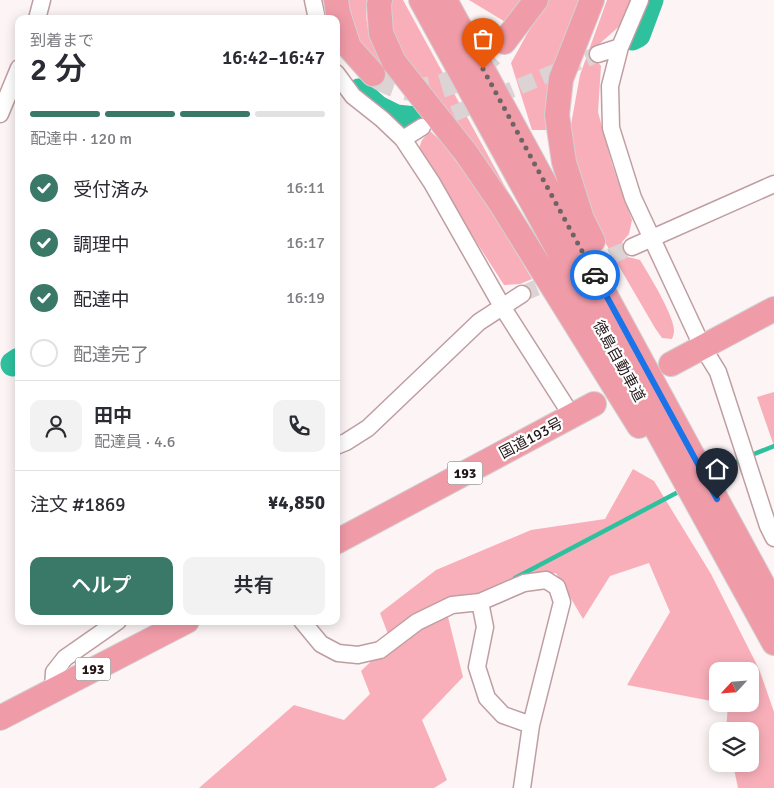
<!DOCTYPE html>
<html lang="ja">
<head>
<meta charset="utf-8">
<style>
	body { margin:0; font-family:Signika,"Noto Sans JP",sans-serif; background:#f2f2f3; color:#2b2b33; height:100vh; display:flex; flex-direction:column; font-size:19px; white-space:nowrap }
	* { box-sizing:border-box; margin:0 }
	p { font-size:16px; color:#7c7c81 }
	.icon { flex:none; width:28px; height:28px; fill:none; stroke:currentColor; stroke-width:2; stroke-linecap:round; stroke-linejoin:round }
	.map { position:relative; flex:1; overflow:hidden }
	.side { position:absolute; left:15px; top:15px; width:325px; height:610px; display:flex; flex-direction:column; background:#fff; border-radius:10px; box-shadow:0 2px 12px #0003 }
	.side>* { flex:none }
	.needle { width:32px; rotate:244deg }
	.tools { position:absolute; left:709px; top:662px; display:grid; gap:10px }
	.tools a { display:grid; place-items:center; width:50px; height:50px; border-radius:10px; background:#fff; box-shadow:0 2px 12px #0003; font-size:25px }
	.pin { position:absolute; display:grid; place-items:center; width:42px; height:42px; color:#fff; margin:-51px -21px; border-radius:50% 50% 50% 0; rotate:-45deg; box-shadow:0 0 5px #0007 }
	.pin .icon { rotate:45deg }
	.courier { position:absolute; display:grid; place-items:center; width:50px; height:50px; margin:-25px; border:4px solid #1a73e8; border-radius:50%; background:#fff; color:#222; box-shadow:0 1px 6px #0007 }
	.overview em { font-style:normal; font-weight:600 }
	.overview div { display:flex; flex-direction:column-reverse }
	.overview { display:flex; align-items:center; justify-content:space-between; height:85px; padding:0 15px }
	h1 { font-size:32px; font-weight:600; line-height:38px }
	.bar { display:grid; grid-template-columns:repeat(4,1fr); gap:8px 5px; align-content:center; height:60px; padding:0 15px }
	.bar i { height:6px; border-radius:4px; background:#e1e1e2 }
	.bar .selected { background:#3a7967 }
	.bar p { grid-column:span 4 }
	.line { display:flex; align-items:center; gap:12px; padding:0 15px; border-top:1px solid #e1e1e2 }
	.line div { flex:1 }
	.round { display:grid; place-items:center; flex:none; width:52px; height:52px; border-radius:10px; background:#f2f2f3 }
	ol { padding:0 15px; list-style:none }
	li { display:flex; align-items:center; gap:15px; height:55px }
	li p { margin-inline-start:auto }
	li .icon { padding:5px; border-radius:50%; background:#3a7967; color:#fff; stroke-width:4 }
	li:last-child { color:#7c7c81 }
	li i { width:28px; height:28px; border:2px solid #e1e1e2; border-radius:50% }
	.button { display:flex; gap:10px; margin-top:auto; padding:10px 15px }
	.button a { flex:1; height:58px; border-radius:10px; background:#3a7967; color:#fff; font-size:20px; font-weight:600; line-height:58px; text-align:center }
	.button a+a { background:#f2f2f3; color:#2b2b33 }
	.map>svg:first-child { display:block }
	.green { fill:#f9afb9 }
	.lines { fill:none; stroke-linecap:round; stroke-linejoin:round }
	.stream { stroke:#2fc19e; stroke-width:4.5 }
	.river { stroke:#2fc19e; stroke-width:25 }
	.minor-tunnel { stroke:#dbd3d4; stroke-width:16; stroke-dasharray:16 8; stroke-linecap:butt }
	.highway-tunnel { stroke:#dbd3d4; stroke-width:24; stroke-dasharray:24 12; stroke-linecap:butt }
	.minor-casing { stroke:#bf9ea2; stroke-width:19 }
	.highway-casing { stroke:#d3d0d1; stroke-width:26 }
	.minor { stroke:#fff; stroke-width:16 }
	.highway { stroke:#f09ca8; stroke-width:24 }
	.done { stroke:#6e6465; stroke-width:5; stroke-dasharray:0 9 }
	.route { stroke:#1a73e8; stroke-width:6 }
	.labels { text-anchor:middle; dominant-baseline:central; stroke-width:4.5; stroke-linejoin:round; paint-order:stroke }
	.shield { fill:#fff; stroke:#645c5d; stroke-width:1 }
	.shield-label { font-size:14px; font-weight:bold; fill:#221618 }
	.street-label { font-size:15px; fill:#221618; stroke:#fff }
</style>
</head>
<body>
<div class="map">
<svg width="774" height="788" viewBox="0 0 774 788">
	<rect width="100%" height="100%" fill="#fcf4f5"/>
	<!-- green -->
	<path class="green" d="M345 0H367C364 29 371 41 383 66L369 59 355 38Z
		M389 0H403L508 192 504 193 410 74 390 35Z
		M469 0H521L507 23Z
		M548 0H582L551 130H532L511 63 527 34Z
		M607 0H631L623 23 597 46 596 60 601 66 598 112 612 164 632 220 629 234 622 242 628 257 640 260C648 273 675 317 674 331 674 334 673 336 672 339L662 338 655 328 606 244 582 190 570 130 580 75Z
		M430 131 442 142 486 202 532 279 520 284 504 285 418 151 422 140Z
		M774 392V446L757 397Z
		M633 469 654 481 711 574 759 669 774 712V788H738L733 764H750V731H726L728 704H750V671H718L717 702 627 685 670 612 649 563 610 576 583 619 556 573 493 587 448 617 463 677 422 720 447 780 434 788H199L294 705 344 720 370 694 361 671 391 642 380 613 436 570 531 530 605 519Z"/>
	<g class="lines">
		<!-- stream -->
		<path class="stream" d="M749 456 774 446
			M711 475 742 459
			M515 578 682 490"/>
		<!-- river -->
		<path class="river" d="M632 38 638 35 651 0
			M359 91 378 108 396 117 416 119
			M13 364 19 360"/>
		<!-- minor-tunnel -->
		<path class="minor-tunnel" d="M431 123 598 54
			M522 294 632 247"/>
		<!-- highway-tunnel -->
		<path class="highway-tunnel" d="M373 74C422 108 469 81 504 42"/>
		<!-- minor casing -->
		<g class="minor-casing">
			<path id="minor" d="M313 0 317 19
				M640 0 620 47 610 86 611 128 633 198 702 346 718 372 768 526 774 538
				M37 19 42 0
				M598 54 620 47
				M336 73 353 96 382 119 403 139 432 183 503 308 572 416
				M0 114 19 68
				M403 139 422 127
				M632 247 774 184
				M336 446 346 442 368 428 479 322 522 294
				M480 602 524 583 546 580 557 587 562 602 531 725 522 788
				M302 621 321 644 338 653 358 655 380 650 417 622 452 605 480 602 485 627 477 667 487 698 503 715 531 725
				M53 690 54 672 65 658 118 621"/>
		</g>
		<!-- highway casing -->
		<g class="highway-casing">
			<path id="highway" d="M336 0 338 13 349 47 373 74
				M380 0 379 5 381 33 394 62 466 153 501 204 639 426
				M421 0 774 643
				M445 0 774 605
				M592 0 561 79 557 115 564 162 582 219 593 241
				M504 42 536 0
				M671 364 774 309
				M336 542 594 404
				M0 718 187 621"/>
		</g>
		<!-- minor -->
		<use href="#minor" class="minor"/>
		<!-- highway -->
		<use href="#highway" class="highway"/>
	</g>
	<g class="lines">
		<!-- done -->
		<path class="done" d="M483 69 595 275"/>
		<!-- route -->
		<path class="route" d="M595 275 717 499"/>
	</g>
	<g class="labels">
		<!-- shield labels -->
		<g class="shield">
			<rect x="447.5" y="461.5" width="35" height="23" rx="4"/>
			<rect x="75.5" y="657.5" width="35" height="23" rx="4"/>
		</g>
		<g class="shield-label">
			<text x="465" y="473">193</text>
			<text x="93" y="669">193</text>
		</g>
		<!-- street labels -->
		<g class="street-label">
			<text transform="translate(619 361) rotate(61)">徳島自動車道</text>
			<text transform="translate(531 438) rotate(-28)">国道193号</text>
		</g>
	</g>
</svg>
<div class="tools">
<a><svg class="needle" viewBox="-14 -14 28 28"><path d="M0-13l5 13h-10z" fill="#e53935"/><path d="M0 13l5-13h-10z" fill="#7c7c81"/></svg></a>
<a><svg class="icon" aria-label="layers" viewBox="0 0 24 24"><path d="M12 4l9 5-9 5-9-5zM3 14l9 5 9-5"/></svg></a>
</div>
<div class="pin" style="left:483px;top:69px;background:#ea580c"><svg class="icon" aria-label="bag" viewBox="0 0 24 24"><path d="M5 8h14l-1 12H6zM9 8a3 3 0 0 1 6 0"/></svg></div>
<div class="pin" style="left:717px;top:499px;background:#1f2937"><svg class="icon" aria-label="home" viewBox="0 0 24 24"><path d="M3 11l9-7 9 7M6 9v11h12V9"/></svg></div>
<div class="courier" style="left:595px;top:275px"><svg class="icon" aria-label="car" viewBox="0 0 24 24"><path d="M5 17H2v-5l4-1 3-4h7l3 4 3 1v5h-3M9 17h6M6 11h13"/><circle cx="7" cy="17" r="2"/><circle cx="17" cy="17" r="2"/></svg></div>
<section class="side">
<div class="overview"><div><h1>2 分</h1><p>到着まで</p></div><em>16:42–16:47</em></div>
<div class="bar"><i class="selected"></i><i class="selected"></i><i class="selected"></i><i></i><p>配達中 · 120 m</p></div>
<ol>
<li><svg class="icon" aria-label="check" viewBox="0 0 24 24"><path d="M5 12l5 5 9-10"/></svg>受付済み<p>16:11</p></li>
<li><svg class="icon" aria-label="check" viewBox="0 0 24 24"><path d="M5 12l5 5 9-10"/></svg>調理中<p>16:17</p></li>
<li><svg class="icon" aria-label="check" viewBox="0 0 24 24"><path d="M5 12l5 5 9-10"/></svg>配達中<p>16:19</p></li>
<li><i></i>配達完了</li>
</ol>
<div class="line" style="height:90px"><a class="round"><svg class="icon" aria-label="person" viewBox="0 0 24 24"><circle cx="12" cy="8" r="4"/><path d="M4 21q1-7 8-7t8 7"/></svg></a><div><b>田中</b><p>配達員 · 4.6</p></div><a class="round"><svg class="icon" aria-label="phone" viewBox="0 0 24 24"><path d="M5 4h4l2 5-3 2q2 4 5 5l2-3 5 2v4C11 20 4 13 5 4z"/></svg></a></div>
<div class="line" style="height:65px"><div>注文 #1869</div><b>¥4,850</b></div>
<div class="button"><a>ヘルプ</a><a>共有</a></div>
</section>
</div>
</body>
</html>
